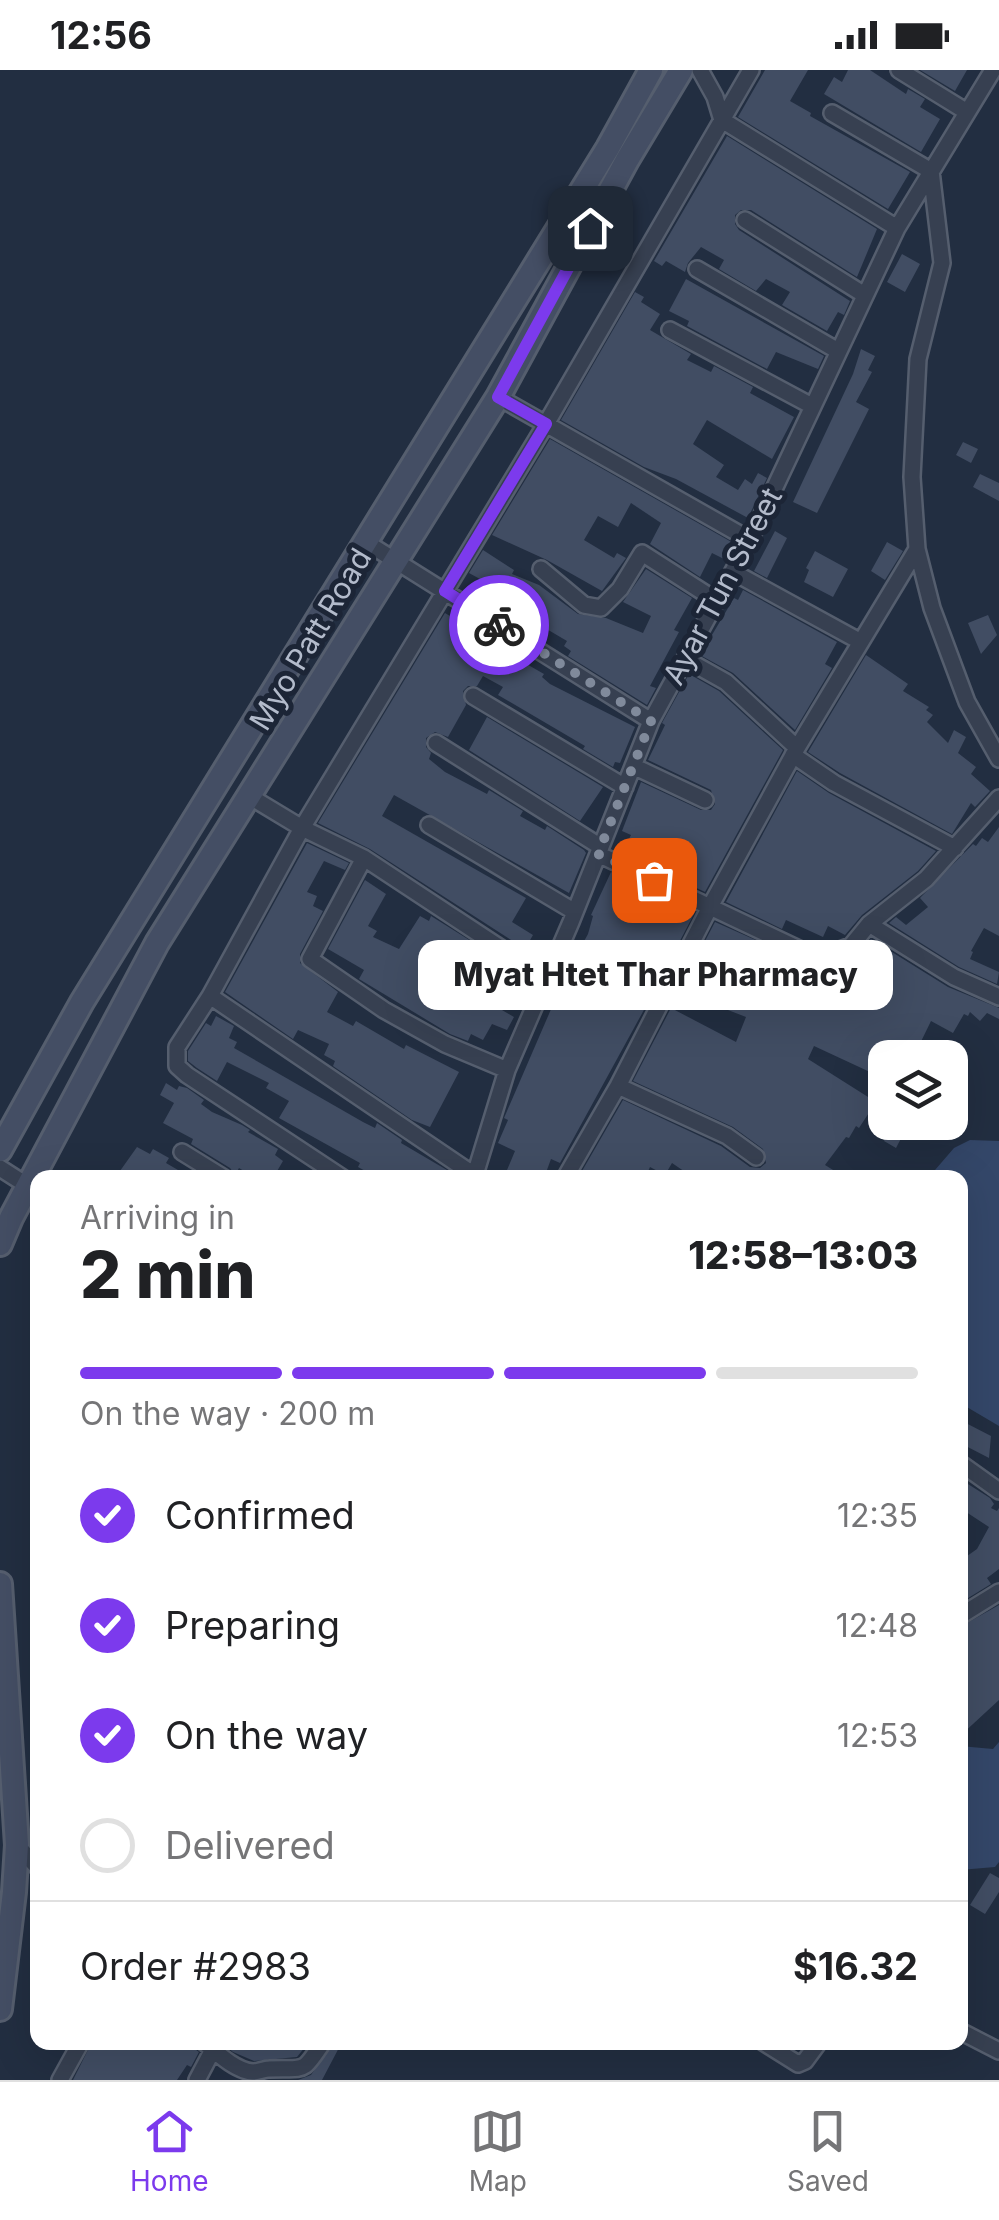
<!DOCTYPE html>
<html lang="en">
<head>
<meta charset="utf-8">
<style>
	body { margin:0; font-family:Inter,sans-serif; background:#f6f6f6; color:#202124; height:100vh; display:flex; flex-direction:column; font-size:38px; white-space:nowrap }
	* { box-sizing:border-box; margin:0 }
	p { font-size:32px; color:#757577 }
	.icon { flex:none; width:55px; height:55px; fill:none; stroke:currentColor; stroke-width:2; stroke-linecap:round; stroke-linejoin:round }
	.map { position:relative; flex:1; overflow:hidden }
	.side { position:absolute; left:30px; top:1100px; width:938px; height:880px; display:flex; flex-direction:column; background:#fff; border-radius:20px; box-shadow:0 10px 40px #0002 }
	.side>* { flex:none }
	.fabs { position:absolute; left:868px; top:970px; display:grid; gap:20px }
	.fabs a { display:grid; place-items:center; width:100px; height:100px; border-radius:20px; background:#fff; box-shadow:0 10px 40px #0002; font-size:50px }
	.pin { position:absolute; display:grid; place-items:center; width:85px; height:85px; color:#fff; margin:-42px; border-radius:20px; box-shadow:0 5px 15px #0006 }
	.courier { position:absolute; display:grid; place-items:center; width:100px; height:100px; margin:-50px; border:8px solid #7c3aed; border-radius:50%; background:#fff; color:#222; box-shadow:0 2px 12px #0007 }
	.bubble { position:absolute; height:70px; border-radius:20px; background:#fff; box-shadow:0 10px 40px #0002; font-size:32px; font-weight:800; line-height:70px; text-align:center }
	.head em { font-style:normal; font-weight:800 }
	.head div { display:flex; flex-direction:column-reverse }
	.head { display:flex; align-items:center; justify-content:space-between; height:170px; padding:0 50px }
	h1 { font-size:65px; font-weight:800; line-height:75px }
	.bar { display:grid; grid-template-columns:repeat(4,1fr); gap:15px 10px; align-content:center; height:120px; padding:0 50px }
	.bar i { height:12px; border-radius:8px; background:#e0e0e0 }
	.bar .current { background:#7c3aed }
	.bar p { grid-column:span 4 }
	.line { display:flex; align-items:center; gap:25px; padding:0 50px; border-top:2px solid #e0e0e0 }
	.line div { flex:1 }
	ol { padding:0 50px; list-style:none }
	li { display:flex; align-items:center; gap:30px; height:110px }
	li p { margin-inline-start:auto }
	li .icon { padding:10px; border-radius:50%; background:#7c3aed; color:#fff; stroke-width:4 }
	li:last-child { color:#757577 }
	li i { width:55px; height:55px; border:5px solid #e0e0e0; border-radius:50% }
	.status { display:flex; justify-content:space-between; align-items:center; height:70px; padding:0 50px; background:#fff; direction:ltr }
	.status svg { height:28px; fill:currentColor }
	.tabs { display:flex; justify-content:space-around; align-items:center; height:140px; border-top:2px solid #e0e0e0; background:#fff; font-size:28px; color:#757577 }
	.tabs a { display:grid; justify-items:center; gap:5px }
	.tabs .current { color:#7c3aed }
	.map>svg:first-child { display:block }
	.water { fill:#344769 }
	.building { fill:#414d63; fill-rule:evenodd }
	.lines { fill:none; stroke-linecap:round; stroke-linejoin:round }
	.minor-casing { stroke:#555e6e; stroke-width:20 }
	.secondary-casing { stroke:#555e6e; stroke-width:28 }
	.minor { stroke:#374051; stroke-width:15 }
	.secondary { stroke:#444e64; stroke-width:22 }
	.done { stroke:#808a9b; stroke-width:10; stroke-dasharray:0 18 }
	.route { stroke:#7c3aed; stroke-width:12 }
	.labels { text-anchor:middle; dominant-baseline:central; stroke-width:10; stroke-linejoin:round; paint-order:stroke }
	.street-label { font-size:30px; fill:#b3bbcb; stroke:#1c2536 }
</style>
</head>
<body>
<div class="status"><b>12:56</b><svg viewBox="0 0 49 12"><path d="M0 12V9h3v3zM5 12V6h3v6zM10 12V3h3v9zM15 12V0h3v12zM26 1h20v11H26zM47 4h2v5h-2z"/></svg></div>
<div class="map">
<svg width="999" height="2010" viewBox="0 0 999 2010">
	<rect width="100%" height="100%" fill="#222e41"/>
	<!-- water -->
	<path class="water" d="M970 1070 999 1071V1356L960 1333V1108L929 1107 954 1078Z
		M999 1672V1792L995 1797 960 1800V1676L993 1679Z"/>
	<!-- building -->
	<path class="building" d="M765 0H808L790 31 811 43 810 46 910 102 888 139 738 47Z
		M848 0H870L906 24 908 19 925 29 920 37 940 49 921 82 824 24 834 7 842 12Z
		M920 0H967L955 21Z
		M727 66 877 159 857 207 751 140H741L735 145V154L739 160 850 231 844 245 838 242 827 261 782 235 790 222 766 209 756 221 719 199 724 190 701 177 688 193 685 202 666 191 662 196 654 191Z
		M902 184 920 194 905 222 887 212Z
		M686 209 824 286 818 299 776 282 767 299 687 256 689 251 669 241Z
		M635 222 644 227 641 232 660 244 650 260 691 284 687 290 711 302 714 296 753 317 750 323 794 347 772 389 707 350 693 374 724 395 716 407 738 420 745 409 752 414 758 403 767 408 748 448 676 409 644 397 561 350Z
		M861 279 875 286 868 300 872 302 856 332 869 339 817 443 793 432 853 304Z
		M550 369 735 474 726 490 712 483 700 507 650 474 661 453 631 433 618 457 598 446 584 470 614 488 617 483 626 488 602 521 547 490 492 465Z
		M963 372 978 379 971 393 956 385Z
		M980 404 999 413V431L973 417Z
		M775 461 787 468 767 508 754 501Z
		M887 472 903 481 885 510 871 501Z
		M483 480 514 500 512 504 539 515 578 544 606 548 643 563 651 546 623 532 646 499 692 528 674 560 679 562 650 616 656 618 647 635 568 586 571 581 564 576 567 571 533 551 527 560 510 549 513 544 499 537 507 524 469 503Z
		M815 481 848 499 833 527 804 512 809 500 806 498Z
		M743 520 837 572 825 594 832 598 795 660 733 603 700 585 734 528 738 530Z
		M445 543 492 571 487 580 510 593 512 587 530 596 544 604 542 607 550 614 635 657 620 693 615 692 613 697 583 679 585 676 498 625 503 617 483 606 477 616H468L463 621 466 635 448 667 435 662 426 668V677L431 683 429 689 445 702 487 724 489 720 523 741 520 746 545 760 547 756 584 780 586 783 569 823 394 725 382 746 526 828 512 852 533 865 525 879 370 779 318 753Z
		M988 545 997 565 981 584 968 553Z
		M866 585 908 614 903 621 929 637 926 640 933 645 927 652 948 673 954 660 966 667 958 683 976 697 971 704 990 721 975 737 971 733 952 764 840 703 808 682Z
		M689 604 719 621 783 680 705 822 622 783 631 765 622 761 641 712 701 740H711L715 734 711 720 648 690 665 655 662 653Z
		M487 647 603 717 580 751 469 680Z
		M797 701 829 723 936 781 918 801 862 845 845 865 828 856 823 867 786 850 782 859 726 832Z
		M999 757V866L984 858 971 881 973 882 970 889 999 902 997 914 959 897 889 853 896 847 906 855 928 837 920 828 973 774 976 776 982 768 988 772Z
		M307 773 349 793 345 800 324 791 307 822 317 826 313 836 323 841 300 884V893L338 922 327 942 353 956 356 951 404 979 406 975 459 1002 430 1057 412 1050 333 996 335 991 324 985 329 974 298 960 293 969 225 922Z
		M611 802 695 842 658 913 648 909 642 922 651 927 560 1093 551 1089 544 1108H524L507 1100 515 1081 498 1073 508 1050 504 1048 555 930 552 925 561 907 570 912 582 887 577 884 588 864 593 846 591 845Z
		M365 810 386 824 368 856 377 861 373 867 399 879 420 846 429 851 431 846 514 898 512 901 529 909 523 921 513 916 502 940 514 947 507 960 492 954 483 970 471 964 468 971 450 964 359 909 364 900 328 879ZM438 899 461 911 448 937 426 926Z
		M715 852 834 905 871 869 948 917 999 938V949L987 943 980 951 970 942 968 946 964 944 953 963 931 951 913 988H885V1009L814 976 808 989 876 1032 859 1058 856 1056 849 1068 846 1067 825 1095 846 1108H694L672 1093 665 1105 650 1097 645 1108H578L623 1030 721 1076 750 1097 760 1098 766 1093 763 1079 733 1057 633 1011 671 938 736 972 746 947 679 921Z
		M216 946 234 956 229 968 237 972 234 978 363 1052 375 1058 377 1053 402 1070 401 1073 452 1103 449 1108H378L358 1097 360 1093 279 1048 289 1031 266 1018 269 1013 227 992 217 1011 197 998 188 991V981L206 953 211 956Z
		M166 1013 177 1020 179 1016 187 1018 204 1030 201 1034 212 1042 242 1055 250 1060 248 1062 278 1079 275 1085 283 1091 273 1108H255L239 1098 235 1105 230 1098 191 1074 193 1069 163 1053 174 1033 160 1025Z
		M894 1052 908 1055 896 1078 884 1071Z
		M137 1077 150 1084 153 1079 169 1088 166 1093 190 1107 193 1102 202 1108H115Z
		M960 1350 991 1366 989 1388 960 1373Z
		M960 1409 990 1428 994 1434 991 1438 997 1441 999 1438V1499L987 1508 991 1514 960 1533V1491L977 1479 989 1457 960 1438Z
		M999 1535V1630L960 1666V1557Z
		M990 1803 999 1808V1822L985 1844 970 1835Z
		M92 1972H127L140 1980 145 1972H185L199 1982 191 1997 187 1995 177 2010H73Z
		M228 1972H309L297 1987 254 1991 233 1982 227 1977Z
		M334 1972H342L322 2010H278H298L311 2005Z"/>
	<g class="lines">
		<!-- minor casing -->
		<g class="minor-casing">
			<path id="minor" d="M700 0 715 27 722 50 897 158
				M899 0 967 42
				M832 43 931 101 942 193 918 289 912 407 917 479 932 538 967 632 999 689
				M745 150 863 224
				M697 199 838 281
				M670 260 812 336
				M498 327 750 470
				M364 471 651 651
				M541 499 584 535 601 538 620 519 642 483 717 531
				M733 502 861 572
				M685 589 726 612 797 678
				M473 626 625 717
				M436 673 601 777
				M793 685 834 713 955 778
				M633 696 705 730
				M249 726 302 758 364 788 505 881 547 903
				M429 755 575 842
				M598 784 818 888 851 876 869 854 926 809 999 728
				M364 788 310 889 384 940 445 974 507 1000
				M869 854 954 907 999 927
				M210 926 474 1105
				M618 1016 727 1066 756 1087
				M182 1082 224 1108
				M0 1098 28 1116
				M343 1108 187 1005 177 996V977L210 926 302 758 546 354 751 0
				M474 1108 507 1000 571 852 651 651 750 470 897 158 993 0
				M565 1108 618 1016 711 835 797 678 917 479
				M960 1393 999 1421
				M960 1546 999 1522
				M17 1775 38 1798
				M960 1961 999 1981
				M204 1972C217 1983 236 2001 253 2002 259 2002 264 1999 269 1999 305 1997 301 2006 323 1972
				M763 1972 798 1994 805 1991 819 1972
				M60 2010 81 1972
				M197 2010 217 1972"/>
		</g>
		<!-- secondary casing -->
		<g class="secondary-casing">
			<path id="secondary" d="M0 1080 82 932 608 78 651 0
				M0 1174 11 1148 157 873 498 327 627 90 681 0
				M0 1514 17 1775 14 1822 0 1939"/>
		</g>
		<!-- minor -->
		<use href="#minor" class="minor"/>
		<!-- secondary -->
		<use href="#secondary" class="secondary"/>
	</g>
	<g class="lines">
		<!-- done -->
		<path class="done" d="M499 555 651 651 598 784 654 810"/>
		<!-- route -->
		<path class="route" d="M499 555 445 521 546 354 498 327 590 158"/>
	</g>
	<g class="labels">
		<!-- street labels -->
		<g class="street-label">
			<text transform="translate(722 516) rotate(-62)">Ayar Tun Street</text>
			<text transform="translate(310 569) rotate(-59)">Myo Patt Road</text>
		</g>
	</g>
</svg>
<div class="fabs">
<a><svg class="icon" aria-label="layers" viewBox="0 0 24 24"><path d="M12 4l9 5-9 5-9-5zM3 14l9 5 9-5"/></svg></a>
</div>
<div class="pin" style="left:654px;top:810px;background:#ea580c"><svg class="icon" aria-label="bag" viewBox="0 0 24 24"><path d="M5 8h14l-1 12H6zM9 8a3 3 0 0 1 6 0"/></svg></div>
<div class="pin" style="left:590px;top:158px;background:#1f2937"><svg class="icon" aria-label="home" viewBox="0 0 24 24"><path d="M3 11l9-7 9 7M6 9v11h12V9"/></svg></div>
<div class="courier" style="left:499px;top:555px"><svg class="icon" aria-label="bike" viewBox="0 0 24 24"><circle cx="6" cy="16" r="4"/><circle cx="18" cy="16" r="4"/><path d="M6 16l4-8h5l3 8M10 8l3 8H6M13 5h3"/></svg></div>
<div class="bubble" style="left:418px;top:870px;width:475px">Myat Htet Thar Pharmacy</div>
<section class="side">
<div class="head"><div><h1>2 min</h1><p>Arriving in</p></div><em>12:58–13:03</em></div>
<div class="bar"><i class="current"></i><i class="current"></i><i class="current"></i><i></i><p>On the way · 200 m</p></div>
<ol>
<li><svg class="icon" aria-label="check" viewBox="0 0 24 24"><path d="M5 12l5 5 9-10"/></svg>Confirmed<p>12:35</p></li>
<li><svg class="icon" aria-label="check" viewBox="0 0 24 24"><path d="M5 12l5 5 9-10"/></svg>Preparing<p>12:48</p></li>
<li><svg class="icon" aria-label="check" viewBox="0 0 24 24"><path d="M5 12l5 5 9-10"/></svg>On the way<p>12:53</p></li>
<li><i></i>Delivered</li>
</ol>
<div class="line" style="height:130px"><div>Order #2983</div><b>$16.32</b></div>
</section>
</div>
<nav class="tabs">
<a class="current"><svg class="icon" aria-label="home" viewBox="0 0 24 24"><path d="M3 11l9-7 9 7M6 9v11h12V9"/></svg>Home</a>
<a><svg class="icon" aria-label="map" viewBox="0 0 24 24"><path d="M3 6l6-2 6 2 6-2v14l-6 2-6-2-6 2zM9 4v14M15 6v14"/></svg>Map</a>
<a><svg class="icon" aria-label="saved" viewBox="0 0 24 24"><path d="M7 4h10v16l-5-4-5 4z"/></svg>Saved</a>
</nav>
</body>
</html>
